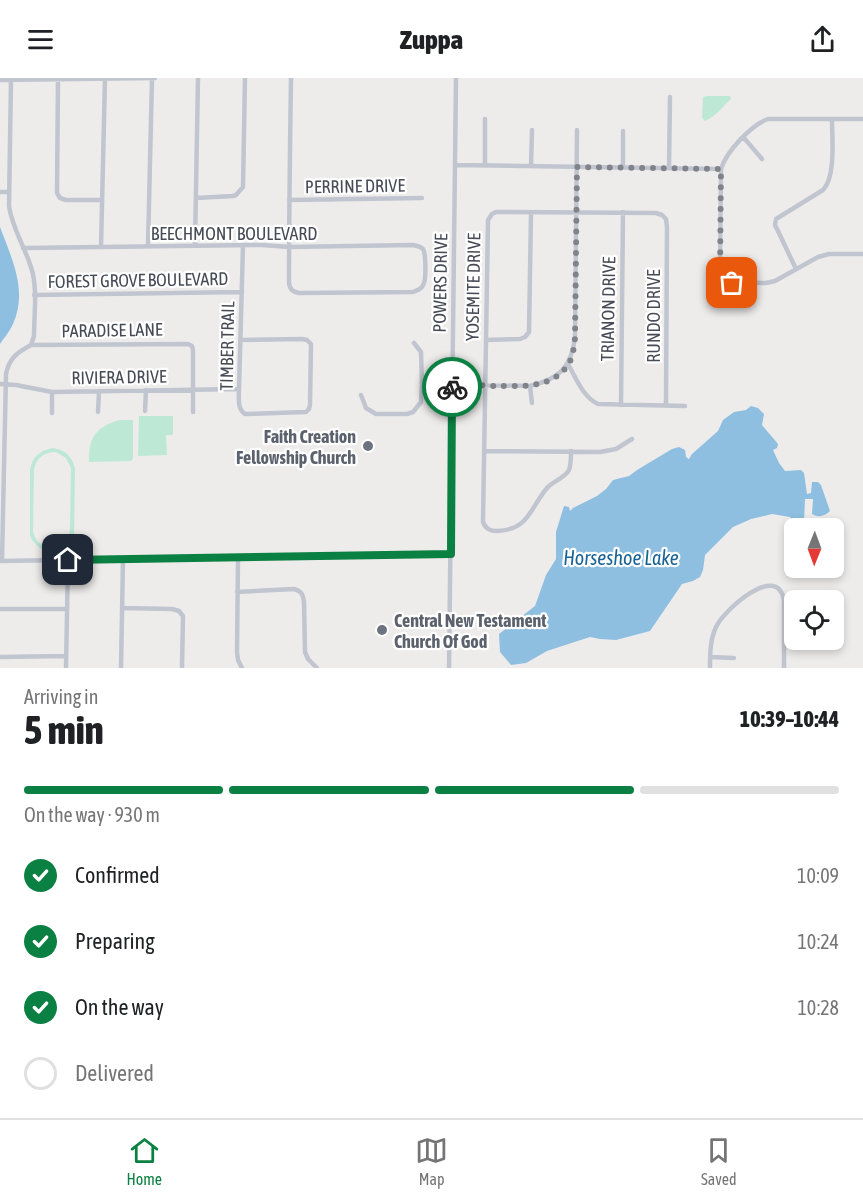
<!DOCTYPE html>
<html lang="en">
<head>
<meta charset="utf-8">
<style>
	body { margin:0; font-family:"Asap Condensed",sans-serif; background:#f6f6f6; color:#202124; height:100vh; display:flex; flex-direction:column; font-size:22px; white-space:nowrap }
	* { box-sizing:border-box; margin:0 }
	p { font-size:20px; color:#757577 }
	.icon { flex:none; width:33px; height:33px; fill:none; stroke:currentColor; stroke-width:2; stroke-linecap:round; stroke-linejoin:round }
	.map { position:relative; height:590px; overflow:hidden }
	.panel { display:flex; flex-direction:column; background:#fff; flex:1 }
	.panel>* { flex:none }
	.needle { width:39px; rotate:181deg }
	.controls { position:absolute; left:784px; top:440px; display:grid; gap:12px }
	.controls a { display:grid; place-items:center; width:60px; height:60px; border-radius:9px; background:#fff; box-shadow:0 3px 9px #0003; font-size:30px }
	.pin { position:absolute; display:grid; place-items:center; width:51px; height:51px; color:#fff; margin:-26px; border-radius:12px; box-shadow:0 3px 9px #0006 }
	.courier { position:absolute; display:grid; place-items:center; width:60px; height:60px; margin:-30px; border:4px solid #0b8043; border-radius:50%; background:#fff; color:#222; box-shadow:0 2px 8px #0007 }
	.summary em { font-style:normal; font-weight:800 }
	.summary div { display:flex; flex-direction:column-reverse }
	.summary { display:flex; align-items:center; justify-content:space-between; height:102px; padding:0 24px }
	h1 { font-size:39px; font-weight:800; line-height:45px }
	.bar { display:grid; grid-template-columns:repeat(4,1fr); gap:9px 6px; align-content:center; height:72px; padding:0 24px }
	.bar i { height:8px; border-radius:4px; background:#e0e0e0 }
	.bar .on { background:#0b8043 }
	.bar p { grid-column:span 4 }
	ol { padding:0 24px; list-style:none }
	li { display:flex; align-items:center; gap:18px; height:66px }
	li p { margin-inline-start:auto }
	li .icon { padding:6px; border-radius:50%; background:#0b8043; color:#fff; stroke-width:4 }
	li:last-child { color:#757577 }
	li i { width:33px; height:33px; border:3px solid #e0e0e0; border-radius:50% }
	header { display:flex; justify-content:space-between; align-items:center; height:78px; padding:0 24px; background:#fff; font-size:27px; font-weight:800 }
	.tabs { display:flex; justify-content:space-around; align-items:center; height:84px; border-top:2px solid #e0e0e0; background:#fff; font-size:16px; color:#757577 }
	.tabs a { display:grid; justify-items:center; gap:3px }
	.tabs .on { color:#0b8043 }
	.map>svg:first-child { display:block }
	.green { fill:#bde8d6; fill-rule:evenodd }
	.water { fill:#8ebfe1 }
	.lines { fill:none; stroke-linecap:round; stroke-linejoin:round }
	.minor { stroke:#c0c5cf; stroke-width:4.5 }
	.done { stroke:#81838a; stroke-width:6; stroke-dasharray:0 10.8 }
	.route { stroke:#0b8043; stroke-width:8 }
	.worship-dot { fill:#6b7280; stroke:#fff; stroke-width:2 }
	.labels { text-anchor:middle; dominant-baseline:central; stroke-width:4.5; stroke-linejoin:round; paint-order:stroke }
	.street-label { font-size:18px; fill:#464b56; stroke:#fff }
	.worship-label { font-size:18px; font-weight:bold; fill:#5b616d; stroke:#fff; text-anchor:end }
	.water-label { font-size:20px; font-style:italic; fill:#1a6395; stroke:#fff }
</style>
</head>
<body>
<header><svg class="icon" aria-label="menu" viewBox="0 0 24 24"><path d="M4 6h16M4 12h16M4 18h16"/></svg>Zuppa<svg class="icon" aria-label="share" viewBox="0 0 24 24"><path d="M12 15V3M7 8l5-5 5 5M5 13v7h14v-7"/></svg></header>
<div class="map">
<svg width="863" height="590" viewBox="0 0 863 590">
	<rect width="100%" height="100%" fill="#eeeceb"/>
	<!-- green -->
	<path class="green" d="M707 18H730L731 21C722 29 715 40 704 43L702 39 703 19Z
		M139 338H173V357H166L167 377 138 378Z
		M120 342H133V381L131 383 89 384C88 359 97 348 120 342Z
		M53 370C65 372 72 378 75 390L74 466 69 465C56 478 38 475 30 458V392C32 379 40 372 53 370ZM56 374 66 380 71 390 70 452C66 475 39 476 33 454L34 392C36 380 44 374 56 374Z"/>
	<!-- water -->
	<path class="water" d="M0 149C12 181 28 213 13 246 10 253 4 260 0 266Z
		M751 328 758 330 764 336 762 347 778 366 777 370 773 372 779 385 785 393 801 392 804 395 807 416 811 415 812 404H818L821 407 830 433C825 438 818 440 812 436L813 421H805L804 443 798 445 792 442 790 439 772 436 751 441 733 449 705 477 703 492 700 499 693 503 682 506 650 553 616 562 600 561 590 559 547 573 526 585 511 587 500 574 499 556 535 528 546 497 556 481V454L564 428 569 429 570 433 573 430 597 418 606 411 613 402 629 398 637 392 672 371 679 369 685 372 686 379 689 381 692 376 718 353 723 342 734 334 746 332Z"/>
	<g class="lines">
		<!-- minor -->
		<path class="minor" d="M58 1 57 115 60 120 66 122H102
			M0 2 155 0
			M863 41H768C751 47 726 74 721 91L720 194 722 199 726 204 766 205 775 203 818 179 829 176H863
			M744 60 762 81
			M455 87 721 91
			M485 87V41
			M531 88 532 52
			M623 89V53
			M669 90 670 19
			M0 114H9
			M196 120 233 118 236 117 243 109 245 0
			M289 122 422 120
			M195 167 198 0
			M148 168 152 0
			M101 169 105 1
			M23 170 262 167 289 169 413 167C417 168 420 168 423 171 426 175 426 200 424 205 422 211 418 212 413 214L299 215C293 214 290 212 289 205 289 137 290 68 291 0
			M796 191 778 153 775 147 776 141 823 112C836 99 832 60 832 41
			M34 217 242 214
			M241 262 302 261 307 262 311 266 310 327 309 331 306 334 245 336C237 331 239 320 239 311L243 167
			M486 262 520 261 525 259 529 254 531 135
			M31 267 188 266 192 268 193 272V334
			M568 286C576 300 583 319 598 326L685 328
			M0 306 16 307 52 314 239 311
			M422 306 530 308C559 301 571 290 575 260L577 52
			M530 308 532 325
			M361 317 366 330 376 336H407L413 334 421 324 422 306 421 274 414 265
			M621 327 623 134
			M145 333 146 312
			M98 334 99 313
			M52 335V314
			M485 373 600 374 616 371 632 361
			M571 373C571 379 571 387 569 392 565 400 553 403 547 410 530 430 529 452 497 453 490 453 486 451 483 444L488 142 492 136 496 134 656 135 662 137 666 141 667 149 666 328
			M238 480 237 574 238 582 242 590
			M0 483 451 476
			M2 483 6 296C9 280 18 274 31 267L34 258C34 236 38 210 31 189 24 167 12 150 9 128L11 2
			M237 514 294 511C302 513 303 517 304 524L305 574 308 581 317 590
			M123 530 172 531 179 533 183 538 182 590
			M0 531H67
			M0 579 66 578
			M710 579 734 580
			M66 590 68 482
			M121 590 123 481
			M449 590 456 0
			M710 590C710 576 710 562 716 549 724 532 777 484 784 522V590"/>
	</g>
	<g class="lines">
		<!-- done -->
		<path class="done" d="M452 309V307C467 307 481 307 495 308 520 308 552 311 568 287 573 279 574 269 575 260L577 89 721 91 720 194 722 199 726 204 732 205"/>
		<!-- route -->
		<path class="route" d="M68 482 451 476 452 309"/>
	</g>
	<!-- markers -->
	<g class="worship-dot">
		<circle cx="368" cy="368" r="6"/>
		<circle cx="382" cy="552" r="6"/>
	</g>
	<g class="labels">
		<!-- street labels -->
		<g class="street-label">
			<text transform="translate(355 108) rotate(-1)">PERRINE DRIVE</text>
			<text x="234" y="155">BEECHMONT BOULEVARD</text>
			<text transform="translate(138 202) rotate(-1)">FOREST GROVE BOULEVARD</text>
			<text transform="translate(440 205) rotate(-89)">POWERS DRIVE</text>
			<text transform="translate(473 209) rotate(-89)">YOSEMITE DRIVE</text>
			<text transform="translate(608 231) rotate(-89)">TRIANON DRIVE</text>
			<text transform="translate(653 238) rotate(-90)">RUNDO DRIVE</text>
			<text transform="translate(112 252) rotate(-1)">PARADISE LANE</text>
			<text transform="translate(227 268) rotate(-89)">TIMBER TRAIL</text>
			<text transform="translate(119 299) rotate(-1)">RIVIERA DRIVE</text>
		</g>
		<!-- worship labels -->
		<g class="worship-label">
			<text x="356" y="358">Faith Creation<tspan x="356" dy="21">Fellowship Church</tspan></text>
			<text x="394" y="542" text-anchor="start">Central New Testament<tspan x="394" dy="21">Church Of God</tspan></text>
		</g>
		<!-- water labels -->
		<g class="water-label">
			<text x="621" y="479">Horseshoe Lake</text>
		</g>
	</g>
</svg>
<div class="controls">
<a><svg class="needle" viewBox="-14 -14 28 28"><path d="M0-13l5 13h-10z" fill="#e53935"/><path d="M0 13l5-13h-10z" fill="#757577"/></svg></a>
<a><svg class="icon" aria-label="locate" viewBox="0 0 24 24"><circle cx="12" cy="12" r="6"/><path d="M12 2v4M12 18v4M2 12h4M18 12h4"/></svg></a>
</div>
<div class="pin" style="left:732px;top:205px;background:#ea580c"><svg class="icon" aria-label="bag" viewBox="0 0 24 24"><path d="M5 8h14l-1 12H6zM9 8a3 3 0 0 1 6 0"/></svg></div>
<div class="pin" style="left:68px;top:482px;background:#1f2937"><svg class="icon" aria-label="home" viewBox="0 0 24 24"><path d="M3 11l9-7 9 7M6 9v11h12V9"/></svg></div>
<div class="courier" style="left:452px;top:309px"><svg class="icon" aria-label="bike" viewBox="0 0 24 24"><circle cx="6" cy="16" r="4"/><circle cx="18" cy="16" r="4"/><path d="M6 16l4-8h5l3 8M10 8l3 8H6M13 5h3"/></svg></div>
</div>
<section class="panel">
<div class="summary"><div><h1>5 min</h1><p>Arriving in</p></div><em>10:39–10:44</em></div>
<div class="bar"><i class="on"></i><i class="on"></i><i class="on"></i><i></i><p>On the way · 930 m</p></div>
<ol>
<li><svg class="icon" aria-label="check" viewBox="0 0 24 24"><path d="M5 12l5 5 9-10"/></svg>Confirmed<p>10:09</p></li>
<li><svg class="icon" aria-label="check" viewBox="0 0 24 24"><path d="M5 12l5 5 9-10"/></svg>Preparing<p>10:24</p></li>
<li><svg class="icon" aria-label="check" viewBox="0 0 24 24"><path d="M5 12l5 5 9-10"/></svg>On the way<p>10:28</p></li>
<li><i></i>Delivered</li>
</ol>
</section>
<nav class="tabs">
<a class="on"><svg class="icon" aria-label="home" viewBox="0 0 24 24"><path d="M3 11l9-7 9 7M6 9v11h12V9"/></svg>Home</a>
<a><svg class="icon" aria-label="map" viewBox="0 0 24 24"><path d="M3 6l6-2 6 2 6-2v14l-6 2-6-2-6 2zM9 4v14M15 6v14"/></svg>Map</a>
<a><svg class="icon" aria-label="saved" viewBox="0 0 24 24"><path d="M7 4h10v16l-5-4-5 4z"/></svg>Saved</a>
</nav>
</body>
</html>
